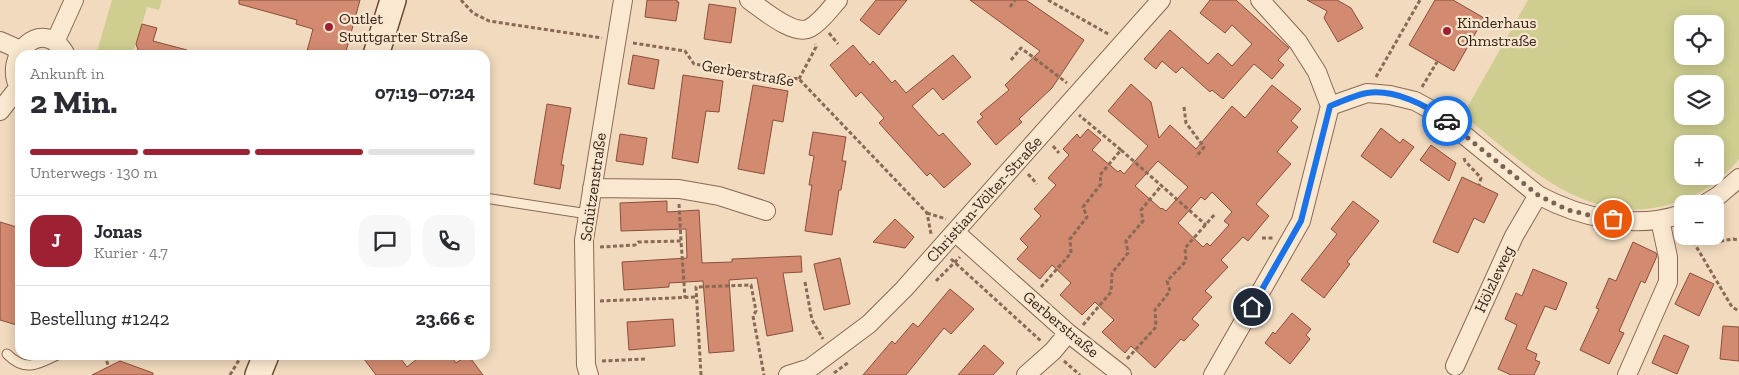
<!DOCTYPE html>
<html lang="de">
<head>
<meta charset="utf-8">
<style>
	body { margin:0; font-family:"Zilla Slab",serif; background:#f7f7f7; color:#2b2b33; height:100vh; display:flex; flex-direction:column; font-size:19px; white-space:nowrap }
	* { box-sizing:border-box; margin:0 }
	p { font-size:16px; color:#7c7c81 }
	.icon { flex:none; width:28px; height:28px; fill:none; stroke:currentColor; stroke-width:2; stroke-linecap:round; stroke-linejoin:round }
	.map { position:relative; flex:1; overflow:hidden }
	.drawer { position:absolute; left:15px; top:50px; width:475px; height:310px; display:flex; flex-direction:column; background:#fff; border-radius:15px; box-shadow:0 2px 12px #0003 }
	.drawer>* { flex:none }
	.tools { position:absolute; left:1674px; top:15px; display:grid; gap:10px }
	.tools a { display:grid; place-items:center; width:50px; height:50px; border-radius:10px; background:#fff; box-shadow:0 2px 12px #0003; font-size:25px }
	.pin { position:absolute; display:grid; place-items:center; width:42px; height:42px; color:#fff; margin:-21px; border:2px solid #fff; border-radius:50%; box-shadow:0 1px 5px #0007 }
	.courier { position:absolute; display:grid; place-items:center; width:50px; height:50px; margin:-25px; border:4px solid #1a73e8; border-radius:50%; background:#fff; color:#222; box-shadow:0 1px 6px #0007 }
	.head em { font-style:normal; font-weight:800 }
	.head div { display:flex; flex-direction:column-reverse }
	.head { display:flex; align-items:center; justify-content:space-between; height:85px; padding:0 15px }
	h1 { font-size:32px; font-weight:800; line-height:38px }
	.bar { display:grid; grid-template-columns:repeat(4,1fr); gap:8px 5px; align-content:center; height:60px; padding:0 15px }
	.bar i { height:6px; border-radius:4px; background:#e1e1e2 }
	.bar .selected { background:#9d2133 }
	.bar p { grid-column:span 4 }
	.line { display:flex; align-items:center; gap:12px; padding:0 15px; border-top:1px solid #e1e1e2 }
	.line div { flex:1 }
	.round { display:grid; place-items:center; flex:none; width:52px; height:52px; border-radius:15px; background:#f7f7f7 }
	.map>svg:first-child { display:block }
	.green { fill:#cfce90; fill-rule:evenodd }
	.building { fill:#d28b70; stroke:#8b4e39; fill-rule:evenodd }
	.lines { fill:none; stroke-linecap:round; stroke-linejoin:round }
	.lane-casing { stroke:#8a6955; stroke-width:11 }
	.street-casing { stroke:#8a6955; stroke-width:20 }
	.secondary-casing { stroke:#6b4b38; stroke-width:28 }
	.path { stroke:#8a6955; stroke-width:3; stroke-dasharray:4 2.5; stroke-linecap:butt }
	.lane { stroke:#fbe8d0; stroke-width:9 }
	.street { stroke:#fbe8d0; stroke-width:18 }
	.secondary { stroke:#fbe8d0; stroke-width:25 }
	.done { stroke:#796454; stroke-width:5; stroke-dasharray:0 9 }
	.route { stroke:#1a73e8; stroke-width:6 }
	.poi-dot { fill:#9d2133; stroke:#f8e5cd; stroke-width:2 }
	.labels { text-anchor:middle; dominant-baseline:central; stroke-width:4.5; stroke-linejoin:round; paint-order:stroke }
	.poi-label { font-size:16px; fill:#38251b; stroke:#f8e5cd; text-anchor:start }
	.street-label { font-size:16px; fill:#38251b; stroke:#f8e5cd }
</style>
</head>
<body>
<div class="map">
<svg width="1739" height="375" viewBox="0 0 1739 375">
	<rect width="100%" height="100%" fill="#f1dabd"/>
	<!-- green -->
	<path class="green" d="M112 0H162L159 10 147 7 138 39 131 55H96Z
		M1528 0H1739V159C1720 182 1702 194 1674 203 1588 231 1524 163 1463 115ZM1682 24H1715V56H1682ZM1682 84H1715V116H1682ZM1682 144H1715V176H1682Z"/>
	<!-- building -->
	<path class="building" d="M239 0H360L345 55H306L313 29 296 24 297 20 239 4Z
		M647 0H677V2H679L676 21 645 17Z
		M876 0H907L879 35 860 20Z
		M970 0H1026L1084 40 1052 88 1019 119 1022 122 996 145 977 122 983 117 980 114 1009 90 1005 85 1040 51Z
		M1210 0H1236L1289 48 1278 60 1284 65 1272 79 1254 64 1223 99 1212 90 1210 92 1182 67 1176 73 1162 61 1156 69 1144 59 1170 30 1208 64 1218 53 1232 66 1252 44 1232 25 1225 33 1200 13Z
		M1307 0H1337L1351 8 1363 28 1338 42 1324 18 1327 11Z
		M1435 0H1453L1484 18 1454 71 1409 45Z
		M709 4 736 8 731 43 704 39Z
		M142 24 157 28 153 41 187 50V55H140L136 44Z
		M853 45 870 65 873 61 892 83 895 80 906 93 953 55 971 77 943 100 933 88 912 106 939 136 943 133 971 164 944 188 930 173 927 176 879 123 884 118 861 92 856 97 830 65Z
		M633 55 659 60 654 89 628 84Z
		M683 75 723 81 719 112 706 111 698 163 672 158Z
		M1131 84 1151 102 1159 138 1170 125 1196 149 1232 106 1245 118 1272 85 1301 109 1291 121 1298 127 1277 152 1291 164 1256 204 1269 216 1248 241 1243 237 1221 260 1228 267 1205 291 1212 297 1192 319 1199 325 1184 341 1181 339 1155 368 1131 346 1125 353 1102 332 1114 320 1095 302 1082 315 1060 295 1071 283 1052 265 1040 279 1017 259 1028 247 1020 239 1041 216 1034 209 1056 185 1048 178 1069 155 1063 149 1077 134 1080 138 1088 129 1101 140 1092 150 1118 172 1120 170 1124 174 1148 146 1108 111ZM1158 161 1188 187 1166 211 1162 208 1161 209 1135 186ZM1212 192 1232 212 1224 221 1229 225 1210 246 1207 243 1203 247 1178 223 1201 197 1205 200Z
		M753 85 788 91 783 122 773 120 764 174 738 169Z
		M547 104 571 108 561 165H564L560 189 534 184Z
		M1381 128 1400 143 1403 139 1414 147 1391 178 1361 156Z
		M813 132 846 137 842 161H846L841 190H839L832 235 805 231 812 185H809L814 156 809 155Z
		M620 134 647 138 643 165 616 161Z
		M1431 145 1456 163 1449 181 1420 160Z
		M1462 177 1498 194 1484 223 1474 218 1458 253 1433 242Z
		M667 201V212L699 210 702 263 732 262V259L801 256 802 272 783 273 793 331 767 336 757 278 729 280 734 351 709 353 703 281 669 283V287L624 290 622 262 687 258 686 229 621 231 620 203Z
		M1353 201 1379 221 1347 262 1350 264 1324 298 1301 280 1337 234 1331 229Z
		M895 219 914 237 905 248 873 242Z
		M0 222 20 228V326L0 320Z
		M1633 242 1656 253 1657 256 1645 283 1641 281 1619 331 1624 333 1609 364 1580 350 1599 309 1596 308 1609 278 1616 281Z
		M840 258 850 304 824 310 814 264Z
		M1533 269 1567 283 1556 310 1545 306 1526 349 1537 354 1535 360 1540 362 1534 375H1511L1498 369 1517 325 1505 319 1516 293 1522 296Z
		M1690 273 1714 284 1699 316 1675 304Z
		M950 289 974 309 951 334 944 328 906 375H863L892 341 895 344 913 323 918 327Z
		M1292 313 1311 329 1306 335 1310 339 1290 364 1265 343 1273 332 1275 334Z
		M673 319 675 346 629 350 627 322Z
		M1723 326 1739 327V361L1720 359Z
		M1664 335 1689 346 1677 374 1652 363Z
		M984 345 1004 363 993 375H958Z
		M361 355H398L407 367 422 355H450L456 363 468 355 483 375H376Z
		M120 361 153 373V375H92Z"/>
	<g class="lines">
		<!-- lane casing -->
		<g class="lane-casing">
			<path id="lane" d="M485 198 588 214
				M7 354C25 372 37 365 57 355"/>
		</g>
		<!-- street casing -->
		<g class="street-casing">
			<path id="street" d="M749 0C762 9 794 37 810 28 821 22 830 9 838 0
				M0 41 16 48
				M55 42 74 0
				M20 89C0 57 43 13 66 55
				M1330 106 1367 93 1390 95 1415 101 1437 113 1538 195C1581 218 1635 230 1682 214
				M0 111 18 88
				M592 188 679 189 719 196 766 211
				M1705 204 1718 196 1739 178
				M955 232 1068 333 1122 375
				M1455 366 1514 236 1538 195
				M589 375 586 365 584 240 623 0
				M788 375 810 368 869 324 904 289 1161 0
				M1026 375 1053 351 1068 333
				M1213 375 1301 221 1330 106 1317 72 1298 42 1260 0
				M1627 375 1668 282V257L1660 220"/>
		</g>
		<!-- secondary casing -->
		<g class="secondary-casing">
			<path id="secondary" d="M376 55 393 0
				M258 375 266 355"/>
		</g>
		<!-- path -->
		<path class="path" d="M461 0 473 13 489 21 602 38
			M1048 0 1110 35
			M1010 7 1015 0
			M829 33 838 44
			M633 43 685 51 694 64 799 79 927 213 931 234
			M1011 60 1021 48 1067 83
			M1376 77 1420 0
			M799 79 816 47 815 44
			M1422 87 1437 62
			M1184 107 1186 123 1204 147 1196 157
			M1053 146 1059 153
			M1121 150 1206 225
			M1464 158 1465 161 1481 178 1479 185
			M1028 174 1037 184
			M679 204 681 241
			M927 213 946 219
			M1690 236 1732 307 1739 311
			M1710 236 1715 242 1733 239 1739 240
			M1262 238H1273
			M600 247 635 245 638 242 681 241 685 298
			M951 259 1041 341
			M936 281 960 257
			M805 282 812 320 823 339
			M1041 287 1071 253 1070 239 1087 217 1083 207 1101 184 1100 175 1121 150 1079 115
			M600 301 696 297
			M1083 325 1111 292 1112 273 1128 253 1126 241 1143 221 1141 210 1162 185
			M104 355 109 367
			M1127 359 1156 327 1155 310 1170 291 1167 281 1186 261 1185 248 1215 214
			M602 361 645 359
			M1064 361 1080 375
			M834 373 849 362
			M230 375 242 355
			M701 375 696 287 751 285 756 311 753 316 764 375"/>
		<!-- lane -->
		<use href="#lane" class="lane"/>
		<!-- street -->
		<use href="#street" class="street"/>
		<!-- secondary -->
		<use href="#secondary" class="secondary"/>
	</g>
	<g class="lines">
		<!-- done -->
		<path class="done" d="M1447 121 1538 195 1568 210 1597 217 1613 219"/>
		<!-- route -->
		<path class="route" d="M1252 307 1301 221 1330 106C1341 102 1355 95 1367 93 1394 89 1427 105 1447 121"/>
	</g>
	<!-- markers -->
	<g class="poi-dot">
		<circle cx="329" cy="27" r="5"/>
		<circle cx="1447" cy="31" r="5"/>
	</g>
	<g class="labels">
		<!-- poi labels -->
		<g class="poi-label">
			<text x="339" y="18">Outlet<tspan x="339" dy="18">Stuttgarter Straße</tspan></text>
			<text x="1457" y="22">Kinderhaus<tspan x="1457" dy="18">Ohmstraße</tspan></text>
		</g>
		<!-- street labels -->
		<g class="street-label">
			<text transform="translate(748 73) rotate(10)">Gerberstraße</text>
			<text transform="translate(593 187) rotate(-82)">Schützenstraße</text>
			<text transform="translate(984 199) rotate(-48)">Christian-Völter-Straße</text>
			<text transform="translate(1494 279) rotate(-65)">Hölzleweg</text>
			<text transform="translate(1061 324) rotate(40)">Gerberstraße</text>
		</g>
	</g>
</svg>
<div class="tools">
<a><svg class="icon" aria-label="locate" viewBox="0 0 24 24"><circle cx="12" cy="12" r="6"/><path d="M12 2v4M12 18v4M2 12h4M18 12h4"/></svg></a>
<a><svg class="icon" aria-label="layers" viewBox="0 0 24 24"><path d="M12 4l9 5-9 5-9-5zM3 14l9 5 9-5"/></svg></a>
<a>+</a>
<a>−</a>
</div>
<div class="pin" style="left:1613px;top:219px;background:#ea580c"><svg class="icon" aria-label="bag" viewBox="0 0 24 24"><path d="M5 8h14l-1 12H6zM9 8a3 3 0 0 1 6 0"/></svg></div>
<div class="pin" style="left:1252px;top:307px;background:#1f2937"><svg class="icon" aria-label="home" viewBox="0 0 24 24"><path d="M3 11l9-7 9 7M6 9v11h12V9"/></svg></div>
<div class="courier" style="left:1447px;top:121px"><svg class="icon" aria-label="car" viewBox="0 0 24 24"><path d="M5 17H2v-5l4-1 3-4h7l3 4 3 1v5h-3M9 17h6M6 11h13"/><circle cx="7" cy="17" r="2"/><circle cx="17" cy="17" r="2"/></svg></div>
<section class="drawer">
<div class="head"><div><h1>2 Min.</h1><p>Ankunft in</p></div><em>07:19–07:24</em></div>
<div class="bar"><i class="selected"></i><i class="selected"></i><i class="selected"></i><i></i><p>Unterwegs · 130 m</p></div>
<div class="line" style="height:90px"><b class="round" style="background:#9d2133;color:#fff">J</b><div><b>Jonas</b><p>Kurier · 4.7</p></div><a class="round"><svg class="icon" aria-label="chat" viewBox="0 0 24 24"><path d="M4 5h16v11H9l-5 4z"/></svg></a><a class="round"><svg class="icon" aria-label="phone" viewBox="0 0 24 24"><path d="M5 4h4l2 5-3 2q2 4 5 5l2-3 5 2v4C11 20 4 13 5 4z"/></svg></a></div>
<div class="line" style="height:65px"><div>Bestellung #1242</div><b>23.66 €</b></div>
</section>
</div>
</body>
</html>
